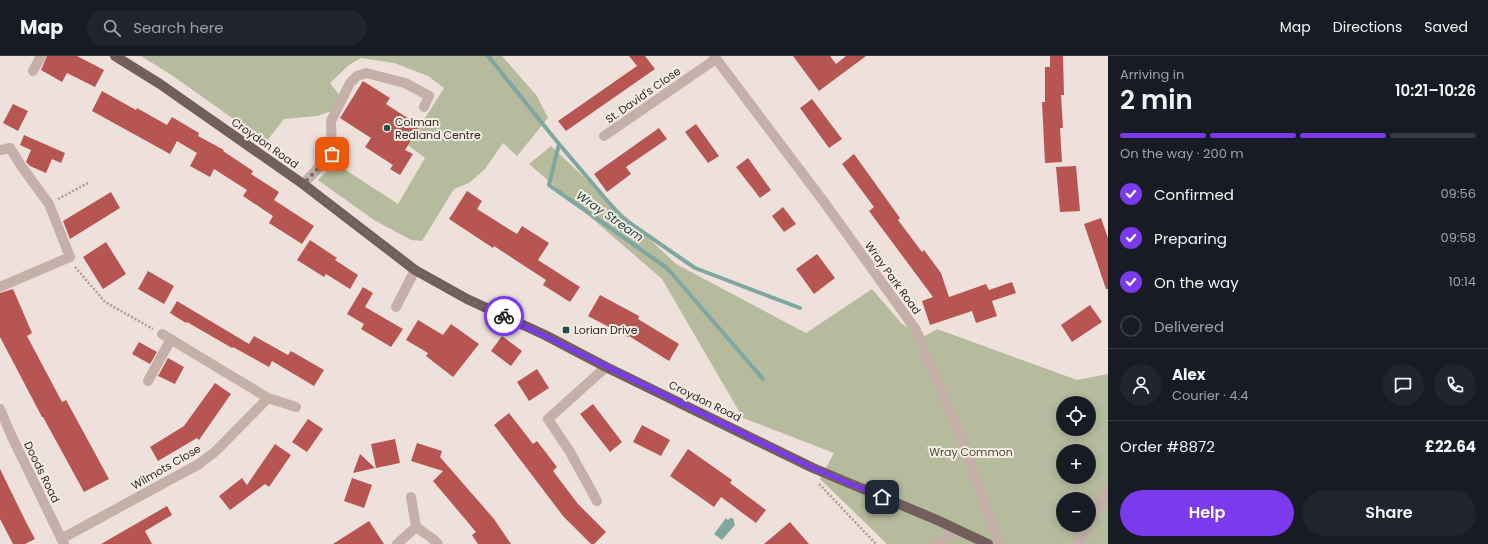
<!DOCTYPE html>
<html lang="en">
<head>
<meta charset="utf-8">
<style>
	body { margin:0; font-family:Poppins,sans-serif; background:#20242c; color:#f1f3f6; height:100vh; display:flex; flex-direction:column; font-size:15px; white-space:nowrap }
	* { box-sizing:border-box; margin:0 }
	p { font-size:13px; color:#9ea1a6 }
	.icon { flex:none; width:22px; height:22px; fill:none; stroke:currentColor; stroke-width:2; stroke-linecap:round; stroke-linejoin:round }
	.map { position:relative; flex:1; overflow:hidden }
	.details { display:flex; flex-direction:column; background:#171b24; width:380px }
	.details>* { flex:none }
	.buttons { position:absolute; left:1056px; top:340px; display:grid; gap:8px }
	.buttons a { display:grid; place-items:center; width:40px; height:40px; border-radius:50%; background:#171b24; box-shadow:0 2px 10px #0003; font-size:20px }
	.pin { position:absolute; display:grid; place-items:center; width:34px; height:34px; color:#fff; margin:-17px; border-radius:8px; box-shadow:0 2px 6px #0006 }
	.courier { position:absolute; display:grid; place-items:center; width:40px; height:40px; margin:-20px; border:3px solid #7c3aed; border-radius:50%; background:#fff; color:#222; box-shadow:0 1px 5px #0007 }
	.summary em { font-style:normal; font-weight:600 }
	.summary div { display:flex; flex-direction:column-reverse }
	.summary { display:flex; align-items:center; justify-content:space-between; height:68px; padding:0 12px }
	h1 { font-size:26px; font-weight:600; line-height:30px }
	.bar { display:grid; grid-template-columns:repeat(4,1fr); gap:6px 4px; align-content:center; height:48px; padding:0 12px }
	.bar i { height:5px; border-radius:3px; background:#363941 }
	.bar .on { background:#7c3aed }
	.bar p { grid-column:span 4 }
	.line { display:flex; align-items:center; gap:10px; padding:0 12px; border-top:1px solid #363941 }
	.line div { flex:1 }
	.round { display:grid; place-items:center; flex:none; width:42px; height:42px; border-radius:21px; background:#20242c }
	ol { padding:0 12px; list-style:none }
	li { display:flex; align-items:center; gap:12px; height:44px }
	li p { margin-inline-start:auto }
	li .icon { padding:4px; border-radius:50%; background:#7c3aed; color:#fff; stroke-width:4 }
	li:last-child { color:#9ea1a6 }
	li i { width:22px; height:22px; border:2px solid #363941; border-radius:50% }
	.cta { display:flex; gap:8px; margin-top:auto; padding:8px 12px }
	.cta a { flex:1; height:46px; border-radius:24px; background:#7c3aed; color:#fff; font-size:16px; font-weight:600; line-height:46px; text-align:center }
	.cta a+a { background:#20242c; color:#f1f3f6 }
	header { display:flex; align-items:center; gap:24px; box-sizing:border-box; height:56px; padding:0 20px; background:#171b24; border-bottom:1px solid #363941 }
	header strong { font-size:19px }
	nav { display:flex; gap:22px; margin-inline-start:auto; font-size:14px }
	.search { width:280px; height:36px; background:#20242c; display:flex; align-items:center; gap:10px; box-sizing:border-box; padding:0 14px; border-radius:22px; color:#9ea1a6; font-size:15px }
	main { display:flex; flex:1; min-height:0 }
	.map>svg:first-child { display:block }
	.green { fill:#b7bb9d; fill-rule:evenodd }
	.water { fill:#7ea7a0 }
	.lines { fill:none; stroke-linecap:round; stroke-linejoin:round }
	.stream { stroke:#7ea7a0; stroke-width:4 }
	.building { fill:#b65551 }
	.path { stroke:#b09993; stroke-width:2.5; stroke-dasharray:2 2; stroke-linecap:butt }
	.minor { stroke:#c4afa9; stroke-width:10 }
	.major { stroke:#725e5a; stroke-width:10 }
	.done { stroke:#746966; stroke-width:4; stroke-dasharray:0 7.2 }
	.route { stroke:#7c3aed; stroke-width:5 }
	.poi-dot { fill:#234e48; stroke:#f6ece6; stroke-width:1.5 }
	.labels { text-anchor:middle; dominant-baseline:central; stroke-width:4; stroke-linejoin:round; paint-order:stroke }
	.street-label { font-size:11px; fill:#322927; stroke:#f6ece6 }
	.poi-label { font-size:11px; fill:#322927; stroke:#f6ece6; text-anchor:start }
	.park-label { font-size:11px; fill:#484d2f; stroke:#f6ece6 }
	.water-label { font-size:12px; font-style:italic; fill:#234e48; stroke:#f6ece6 }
</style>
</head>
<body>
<header>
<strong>Map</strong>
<div class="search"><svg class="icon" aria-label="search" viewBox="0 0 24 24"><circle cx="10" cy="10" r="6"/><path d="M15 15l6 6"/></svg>Search here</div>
<nav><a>Map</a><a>Directions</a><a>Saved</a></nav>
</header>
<main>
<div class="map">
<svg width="1108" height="488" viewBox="0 0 1108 488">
	<rect width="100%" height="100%" fill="#eee1db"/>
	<!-- green -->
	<path class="green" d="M141 0H502L537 40 548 62 517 100 503 87 485 113 469 127 454 133 422 185 411 184 374 164 318 124 335 107 398 148 425 102 408 89 444 32 428 20 394 7 361 2 349 9 330 27 340 40 332 55 317 60 284 63 266 86 173 20Z
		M551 90 676 208 806 277 872 233 902 268 925 280 937 273 1077 324 1108 318V488H887L820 423 834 397 743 362 662 223 529 108ZM1063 347H1089V373H1063ZM1063 395H1089V421H1063ZM1063 443H1089V469H1063Z"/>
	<!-- water -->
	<path class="water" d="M726 462 728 464 730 462H733L735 469 722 484 714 478Z"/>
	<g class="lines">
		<!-- stream -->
		<path class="stream" d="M488 0 559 88 621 161 695 212 800 252
			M559 88 549 129 667 212 763 323"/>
	</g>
	<!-- building -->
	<path class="building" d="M47 0H77L104 14 95 31 67 17 62 26 41 14Z
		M629 0H645L655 13 566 75 558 65 637 10Z
		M793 0H830L836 8 846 0H866L819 35Z
		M1050 0H1063L1064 39H1061L1063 72H1060L1062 106 1045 107 1042 46H1045V11H1050Z
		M363 25 390 42 386 48 420 70 405 94 413 98 400 119 390 113 393 109 365 91 371 82 340 62Z
		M102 35 136 54 137 52 167 69 172 61 199 77 198 80 224 94 223 95 253 115 251 118 279 136 274 144 314 170 302 188 269 167 273 160 243 140 247 134 214 113 210 121 190 110 197 97 177 85 170 98 92 55Z
		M812 43 842 83 829 92 800 52Z
		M13 48 28 55 18 75 3 67Z
		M696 68 719 100 708 107 685 76Z
		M659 72 667 83 626 111 631 118 607 136 594 118Z
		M24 79 65 97 61 107 52 103 46 117 30 110 26 106 31 94 20 89Z
		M854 98 900 162 898 164 922 196 924 194 941 217 949 241 986 228 989 234 1012 226 1016 237 992 245 997 260 976 267 972 255 930 269 922 245 933 241 869 155 874 151 842 108Z
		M748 102 771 134 760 142 736 111Z
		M1076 110 1080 155 1060 156 1056 111Z
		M467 135 482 145 477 153 517 178 522 170 549 187 538 204 580 231 570 246 543 229 546 224 494 190 493 192 449 163Z
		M111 136 120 152 70 183 63 165Z
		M783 151 796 168 784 176 772 160Z
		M1101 162 1108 182V233H1106L1084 168Z
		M310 184 337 202 335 204 358 219 350 233 326 218 324 221 297 204Z
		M106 186 126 218 103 233 83 201Z
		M817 198 835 222 814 238 796 213Z
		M148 215 174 230 164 248 138 233Z
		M363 231 373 237 365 251 403 273 391 291 361 273 364 268 347 258Z
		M13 233 32 277 27 280 62 346 66 344 109 423 84 436 43 361H42L0 281V237Z
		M600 239 639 260 638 263 679 288 669 305 629 280 628 281 588 260Z
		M177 245 249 288 254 280 288 299 291 295 324 314 314 330 272 305 269 311 233 291 232 292 187 266 186 267 170 257Z
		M1090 249 1102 266 1072 286 1061 269Z
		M418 264 443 279 451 268 479 288 453 321 426 300 428 297 406 284Z
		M502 280 522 295 511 310 491 295Z
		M139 286 157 296 150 308 132 298Z
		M168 302 184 311 175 328 158 320Z
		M537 313 549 332 529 345 517 326Z
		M215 327 231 338 199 384 197 382 158 405 150 391 184 370Z
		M593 348 622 386 610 396 580 358Z
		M509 357 533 388 537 385 557 411 553 415 578 448 606 476 594 488H591L563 460 494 369Z
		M308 363 323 373 307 396 292 386Z
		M642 369 670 384 661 400 633 386Z
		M395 383 400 407 376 412 371 388Z
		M417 387 442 395 440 401 494 463 511 488H478L472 479 476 476 433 425 443 415 411 405Z
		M275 388 291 399 269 431 265 428 230 454 219 440 242 422 247 429Z
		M688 393 732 424 730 427 766 454 756 467 721 441 714 451 670 420Z
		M360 398 375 412 353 417Z
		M0 413 26 466 35 483 25 488H13L0 463Z
		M352 422 372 429 364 452 344 445Z
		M167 450 172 459 145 475 152 488H101Z
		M369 465 384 488H333Z
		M790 466 809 488H764Z"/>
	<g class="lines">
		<!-- path -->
		<path class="path" d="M58 143 88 127
			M75 211 105 246 153 273
			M819 428 876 488"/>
		<!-- minor -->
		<path class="minor" d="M714 0 824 146 916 274 963 387 999 488
			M33 15 41 0
			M604 80 716 3
			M0 94 10 92 22 111 49 148 70 201 0 231
			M303 128 332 98 331 65 350 27 357 20 366 17 405 27 429 40 424 51
			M396 251 415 214
			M148 325 171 283
			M268 342 296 351
			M0 353 12 381 64 488
			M411 441 416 471
			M597 445 570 396 548 363 606 311
			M1089 467 1108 434
			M61 483 199 408 216 395 268 342 162 278
			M397 488 416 471 433 483 438 488
			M935 488 958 474
			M1077 488 1088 469"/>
		<!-- major -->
		<path class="major" d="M115 0 160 28 303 128 415 214 467 243 545 279 606 311 813 412 937 464 988 488"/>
	</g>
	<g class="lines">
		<!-- done -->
		<path class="done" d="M332 98 303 128 416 214 467 243 504 260"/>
		<!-- route -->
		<path class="route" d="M504 260 813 412 882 441"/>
	</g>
	<!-- markers -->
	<g class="poi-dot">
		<circle cx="387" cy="72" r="4"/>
		<rect x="562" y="270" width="8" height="8" rx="2"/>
	</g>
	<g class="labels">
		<!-- street labels -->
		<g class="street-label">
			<text transform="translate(643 39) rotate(-35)">St. David's Close</text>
			<text transform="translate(265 87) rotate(35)">Croydon Road</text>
			<text transform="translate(893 222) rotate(54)">Wray Park Road</text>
			<text transform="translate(705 345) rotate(26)">Croydon Road</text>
			<text transform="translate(166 411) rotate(-30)">Wilmots Close</text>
			<text transform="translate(42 416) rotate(64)">Doods Road</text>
		</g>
		<!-- poi labels -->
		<g class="poi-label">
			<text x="395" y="66">Colman<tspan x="395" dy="13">Redland Centre</tspan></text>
			<text x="574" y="274">Lorian Drive</text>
		</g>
		<!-- park labels -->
		<g class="park-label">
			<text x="971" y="396">Wray Common</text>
		</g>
		<!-- water labels -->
		<g class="water-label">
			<text transform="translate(610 160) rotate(35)">Wray Stream</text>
		</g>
	</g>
</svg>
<div class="buttons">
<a><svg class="icon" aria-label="locate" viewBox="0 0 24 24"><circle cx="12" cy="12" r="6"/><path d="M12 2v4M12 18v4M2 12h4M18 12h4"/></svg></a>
<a>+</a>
<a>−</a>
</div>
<div class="pin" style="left:332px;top:98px;background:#ea580c"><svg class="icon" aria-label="bag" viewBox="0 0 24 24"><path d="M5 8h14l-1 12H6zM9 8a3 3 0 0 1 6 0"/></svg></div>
<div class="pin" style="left:882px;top:441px;background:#1f2937"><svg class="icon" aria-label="home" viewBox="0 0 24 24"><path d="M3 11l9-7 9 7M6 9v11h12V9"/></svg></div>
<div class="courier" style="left:504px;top:260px"><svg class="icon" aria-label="bike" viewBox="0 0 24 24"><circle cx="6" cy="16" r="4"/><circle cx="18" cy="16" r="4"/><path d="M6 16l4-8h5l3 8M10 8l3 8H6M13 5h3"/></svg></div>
</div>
<section class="details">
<div class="summary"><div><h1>2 min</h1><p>Arriving in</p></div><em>10:21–10:26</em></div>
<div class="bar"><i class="on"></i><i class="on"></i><i class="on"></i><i></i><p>On the way · 200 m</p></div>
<ol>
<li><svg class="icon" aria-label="check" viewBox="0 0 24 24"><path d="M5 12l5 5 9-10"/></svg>Confirmed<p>09:56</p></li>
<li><svg class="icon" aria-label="check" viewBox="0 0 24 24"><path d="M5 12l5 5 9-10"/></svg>Preparing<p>09:58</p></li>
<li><svg class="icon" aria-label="check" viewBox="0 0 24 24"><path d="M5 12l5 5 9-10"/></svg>On the way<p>10:14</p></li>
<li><i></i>Delivered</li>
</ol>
<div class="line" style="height:72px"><a class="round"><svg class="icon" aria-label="person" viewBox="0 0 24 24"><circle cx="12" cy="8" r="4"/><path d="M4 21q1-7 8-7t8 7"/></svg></a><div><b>Alex</b><p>Courier · 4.4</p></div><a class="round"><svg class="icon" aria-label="chat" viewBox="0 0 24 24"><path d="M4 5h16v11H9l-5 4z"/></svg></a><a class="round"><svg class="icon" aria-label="phone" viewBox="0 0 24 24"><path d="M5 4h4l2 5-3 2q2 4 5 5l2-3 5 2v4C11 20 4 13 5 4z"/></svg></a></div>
<div class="line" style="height:52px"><div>Order #8872</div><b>£22.64</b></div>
<div class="cta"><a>Help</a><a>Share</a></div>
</section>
</main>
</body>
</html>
